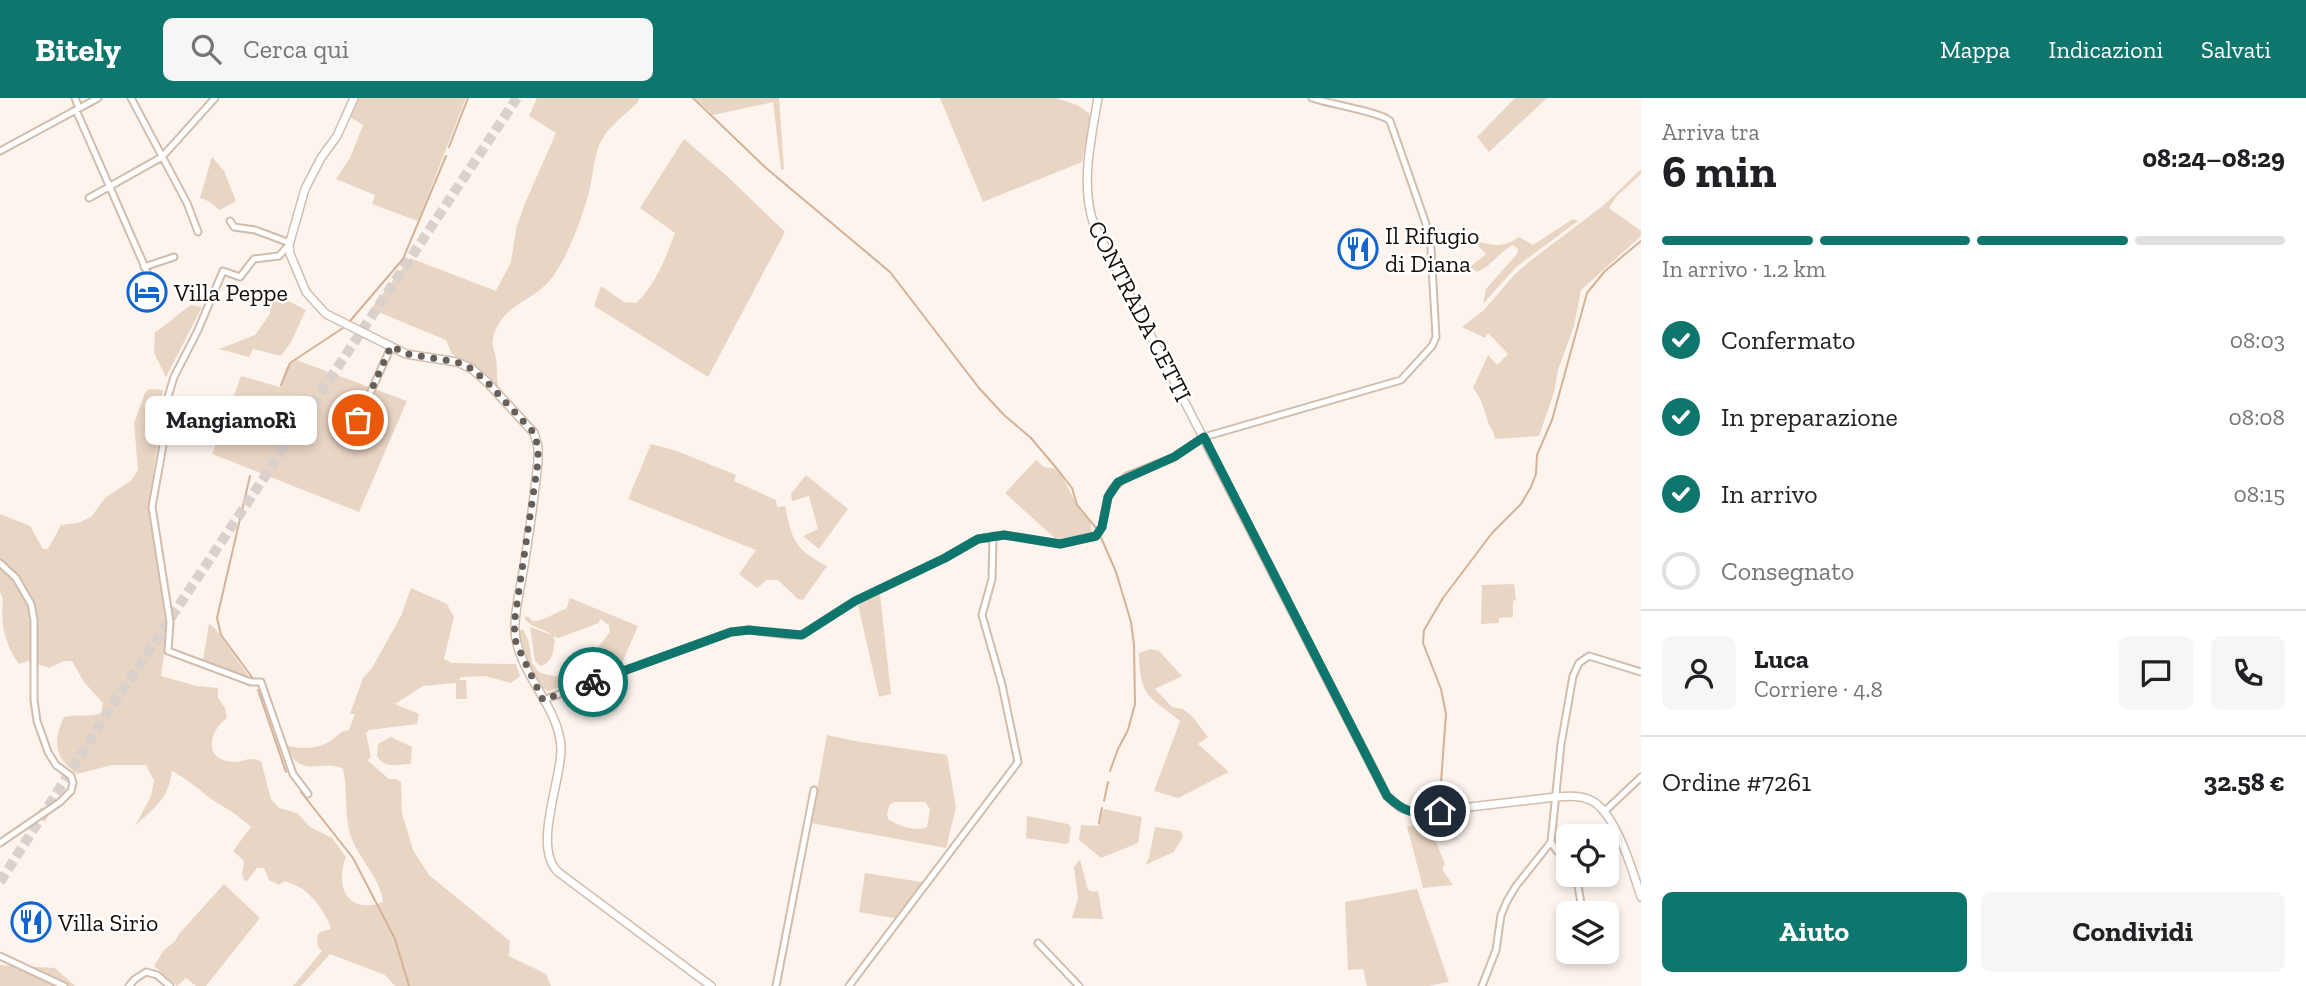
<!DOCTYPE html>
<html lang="it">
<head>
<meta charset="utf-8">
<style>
	body { margin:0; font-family:"Zilla Slab",serif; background:#f6f6f6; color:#202124; height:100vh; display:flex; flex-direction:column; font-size:26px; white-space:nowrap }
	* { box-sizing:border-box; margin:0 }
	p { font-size:23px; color:#757577 }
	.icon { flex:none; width:38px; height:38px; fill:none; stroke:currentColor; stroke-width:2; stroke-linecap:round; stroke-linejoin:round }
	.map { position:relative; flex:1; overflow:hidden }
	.panel { display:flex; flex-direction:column; background:#fff; width:665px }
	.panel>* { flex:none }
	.fabs { position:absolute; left:1556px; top:726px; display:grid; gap:14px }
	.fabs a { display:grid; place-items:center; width:63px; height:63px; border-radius:10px; background:#fff; box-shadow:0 4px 10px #0003; font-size:35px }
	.pin { position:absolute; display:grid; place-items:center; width:60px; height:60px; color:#fff; margin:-30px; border:4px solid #fff; border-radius:50%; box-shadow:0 2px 7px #0007 }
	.courier { position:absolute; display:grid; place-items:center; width:70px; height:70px; margin:-35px; border:5px solid #0f766e; border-radius:50%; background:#fff; color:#222; box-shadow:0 2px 9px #0007 }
	.bubble { position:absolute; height:49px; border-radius:10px; background:#fff; box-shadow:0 4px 10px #0003; font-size:23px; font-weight:800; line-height:49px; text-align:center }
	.headline em { font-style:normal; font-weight:800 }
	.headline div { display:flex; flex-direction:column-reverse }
	.headline { display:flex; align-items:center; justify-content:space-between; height:119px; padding:0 21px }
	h1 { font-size:46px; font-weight:800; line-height:52px }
	.bar { display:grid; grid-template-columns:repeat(4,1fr); gap:10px 7px; align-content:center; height:84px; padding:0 21px }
	.bar i { height:9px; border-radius:5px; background:#e0e0e0 }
	.bar .on { background:#0f766e }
	.bar p { grid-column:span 4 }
	.line { display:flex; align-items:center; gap:18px; padding:0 21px; border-top:2px solid #e0e0e0 }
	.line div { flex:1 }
	.round { display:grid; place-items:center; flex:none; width:74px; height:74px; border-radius:10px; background:#f6f6f6 }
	ol { padding:0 21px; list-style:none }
	li { display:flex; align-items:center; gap:21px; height:77px }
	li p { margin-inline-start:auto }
	li .icon { padding:7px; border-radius:50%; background:#0f766e; color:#fff; stroke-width:4 }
	li:last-child { color:#757577 }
	li i { width:38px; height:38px; border:4px solid #e0e0e0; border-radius:50% }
	.action { display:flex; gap:14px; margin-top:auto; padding:14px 21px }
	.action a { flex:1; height:80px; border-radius:10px; background:#0f766e; color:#fff; font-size:28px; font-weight:800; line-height:80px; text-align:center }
	.action a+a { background:#f6f6f6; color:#202124 }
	header { display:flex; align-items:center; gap:42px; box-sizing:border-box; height:98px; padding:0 35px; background:#0f766e; color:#fff }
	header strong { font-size:33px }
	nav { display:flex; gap:38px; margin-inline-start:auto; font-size:24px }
	.search { width:490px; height:63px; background:#f6f6f6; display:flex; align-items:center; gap:18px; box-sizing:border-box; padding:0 24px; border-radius:10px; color:#757577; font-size:26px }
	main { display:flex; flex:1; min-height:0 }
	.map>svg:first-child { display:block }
	.green { fill:#e9d5c4; fill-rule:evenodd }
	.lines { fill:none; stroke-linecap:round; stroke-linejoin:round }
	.stream { stroke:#d3b298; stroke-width:2 }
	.highway-tunnel { stroke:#dad1cc; stroke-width:10; stroke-dasharray:10 5; stroke-linecap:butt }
	.street-casing { stroke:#d1bdae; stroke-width:9 }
	.secondary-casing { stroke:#d1bdae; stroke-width:10 }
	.street { stroke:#fff; stroke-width:5 }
	.secondary { stroke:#fff; stroke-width:7 }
	.done { stroke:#665e58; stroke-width:7; stroke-dasharray:0 12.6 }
	.route { stroke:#0f766e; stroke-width:9 }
	.labels { text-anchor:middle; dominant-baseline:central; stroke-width:5; stroke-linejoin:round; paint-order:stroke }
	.poi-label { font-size:24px; fill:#140d08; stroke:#fff; text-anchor:start }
	.street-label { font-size:24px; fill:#140d08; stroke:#fff }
</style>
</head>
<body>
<header>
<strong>Bitely</strong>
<div class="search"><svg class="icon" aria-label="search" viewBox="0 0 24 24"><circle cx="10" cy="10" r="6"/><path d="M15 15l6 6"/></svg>Cerca qui</div>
<nav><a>Mappa</a><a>Indicazioni</a><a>Salvati</a></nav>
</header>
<main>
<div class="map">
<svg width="1641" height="888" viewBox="0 0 1641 888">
	<rect width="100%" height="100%" fill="#fdf4ee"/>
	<!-- green -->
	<path class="green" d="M359 0H466L418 123 372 106 375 97 336 81 350 60 363 27 350 19Z
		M537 0H639L638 4C627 15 613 25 604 38 593 55 594 75 589 94 581 123 570 153 554 177 535 205 503 203 493 240 491 247 495 254 496 261 498 276 495 281 501 297L480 272 452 256 446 242 371 211 410 160 496 193 511 164 516 131 525 105 556 35 529 18Z
		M695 0H779L784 71 781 72 773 4 713 17Z
		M940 0H1056L1077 7 1089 15 1090 24 1082 64 983 104Z
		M1515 0H1547L1489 54 1477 39Z
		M684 41 728 79 785 134 708 279 594 208 601 188 624 204 636 205C655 188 666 159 675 135L640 110Z
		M212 59 224 73 236 103 220 112 208 103 200 100Z
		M1641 71V76L1616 99 1609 110 1641 133V138L1581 192 1574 228 1558 272 1554 294 1539 338 1495 341C1494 333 1490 330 1488 324 1484 311 1482 301 1473 290L1488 257 1497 267 1508 256 1488 235 1485 240 1462 229 1484 212 1515 176 1530 163 1604 107Z
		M1573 121 1578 123 1516 169 1483 206 1486 191 1517 156 1518 151 1513 147C1499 154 1491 169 1477 174L1470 169 1486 156 1473 142C1492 148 1503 150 1519 139L1533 147Z
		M271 194 306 212 291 244 281 258 253 251 249 259 219 251 255 237 270 216Z
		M191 207 202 209 166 279 154 255 155 234C169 226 178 215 191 207Z
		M296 262 407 303 359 414 212 356 241 278 280 289 286 270Z
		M149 291 163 292 158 322 159 336 149 405 167 536 161 578 197 588 218 590V600L225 610 227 620C208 634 203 662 233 664 246 664 246 658 261 663L271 701 279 710 297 715 310 729 332 740 346 759C334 790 349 817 383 804 380 778 358 761 350 736 344 716 348 692 343 671 321 659 302 684 285 647 300 651 316 652 330 643 338 638 340 633 349 632L355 616H350L363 580 372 570 401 518 411 490 447 506 454 519 444 561 452 565 516 566 520 578 511 585 485 578 461 579 459 582H466L467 601H456V585L423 588 395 606 419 616 417 626 369 632 366 635 371 659 367 662 389 681H396L401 684 402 715 413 752 429 777 510 843 509 858 546 876 551 888H395L385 877 330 856 301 888H293L322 853 318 849 317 838 320 834 331 831C327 816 313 798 301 790 296 787 290 785 285 783L279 787 269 782 264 770H257L247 783 244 782 242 776 244 763 233 753 251 729C239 718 228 711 214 703 200 693 188 681 172 673 168 702 155 709 135 728L151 698 154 683 146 667H112L77 676C55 660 52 644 64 619 77 616 91 619 101 615L103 605 84 584 72 563H64L49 570 28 563 19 566C5 547 0 525 3 501L0 494V416L30 428 43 451H48L61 427 78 425 91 419 106 399 131 383 138 372 134 325 145 295Z
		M651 346 677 353 736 377 734 383 776 402 777 409 785 408C792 442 795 452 827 468L803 502 798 501 778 482H767L757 490 739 476 756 452 628 401Z
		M1036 362 1044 369 1057 371 1060 374 1080 413 1090 423 1092 435 1088 440 1059 444 1005 395Z
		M806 377 848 411 819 451 803 438 818 431 809 398 792 403 791 396Z
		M1514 486 1516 502 1513 503V519L1499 520V525L1481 526 1482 487Z
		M880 496 891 596 879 599 858 507Z
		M570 500 638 528 620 570 549 593C529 586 519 553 519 533L523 531 529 544 532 565 540 575 574 582 595 573 591 558 610 534 609 527 600 521 599 525 558 540 553 538 555 542C553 554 553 565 540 568L535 563 530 529 552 537C543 529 530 530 524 520L527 518 533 523C542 524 556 514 566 511Z
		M209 526 214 529 252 583 202 568Z
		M1150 551 1159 553 1182 578 1155 591 1172 609 1183 611 1192 618 1208 639 1198 646 1229 674 1178 700 1154 693 1180 623C1148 597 1140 599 1139 555Z
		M827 637 855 643 947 657 956 709 946 750 811 725ZM895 704H925L930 711 927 729C916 734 898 728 888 721L887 716 890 706Z
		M391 639 412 649 411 666C397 665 387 673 377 658L378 646Z
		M1104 711 1142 719 1138 745 1101 760 1079 742 1081 727 1098 728Z
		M1027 718 1068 726 1071 729 1069 744 1066 746 1026 740Z
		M1407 728H1425L1430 741 1436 744 1445 766 1443 768V773L1453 787 1423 790Z
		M1155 729 1181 733 1183 738 1174 754 1145 767 1149 760Z
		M1080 761 1088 792 1093 794 1098 793 1103 821 1072 820 1078 800 1074 769Z
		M865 775 927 785 899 821 859 814Z
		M224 786 260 820 206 888H196L186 880 177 888 154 868 164 852 175 843 179 836Z
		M1417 791 1449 884 1428 888H1367L1363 871 1348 872 1345 804Z
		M0 867 55 870 75 888H0Z"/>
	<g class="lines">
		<!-- stream -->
		<path class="stream" d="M693 0 766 70 890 174 979 290 1004 317 1031 340 1058 372 1072 390 1077 407 1096 430
			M449 49 468 0
			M350 223 403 161 446 58
			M281 287 290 265 343 230
			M250 378 217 520 221 537 254 582
			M1100 437 1116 474 1131 524 1134 547 1135 606 1128 632 1118 651 1110 673
			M258 592 286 674
			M301 694 353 760 395 841 409 888
			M1104 703 1108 684
			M1437 706 1440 698 1446 616 1441 591 1423 545 1424 532 1443 500 1492 435 1521 406 1531 389 1536 376 1537 357 1552 322 1587 195 1605 173 1641 143
			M1099 725 1102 710"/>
		<!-- highway-tunnel -->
		<path class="highway-tunnel" d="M0 784 112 608 517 0"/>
		<!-- street casing -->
		<g class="street-casing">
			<path id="street" d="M75 0 79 10
				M131 0 187 105 198 134
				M76 12 151 183
				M0 53 98 0
				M89 100 162 59 215 0
				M230 123 234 129 255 132 290 145
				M289 147 279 158 254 161 240 179 223 173 198 232 174 279 167 302 165 336 152 409 170 524 168 553 251 584H261L293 676 308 696
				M144 169 174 159
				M358 322 391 249
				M0 465 16 480 31 506 34 522V602L37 623 48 654 56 667 71 678 73 685 71 693 60 704 0 745
				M543 602 731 534 749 532 788 537H801L855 503 945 460 978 441 1005 437 1060 446 1096 438 1102 429 1108 399 1112 391 1127 378 1174 359 1204 339 1401 282 1432 248 1436 239 1431 150 1426 126 1390 23C1381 14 1329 6 1312 0
				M1604 714 1641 679
				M1568 761 1557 753 1551 744 1561 646 1573 578 1579 565 1589 558 1641 574
				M1576 777 1583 816
				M1038 845 1079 888
				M0 858 64 888
				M129 888 135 881 146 874 157 877 170 888
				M776 888 814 692
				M849 888 1018 664 1002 587 982 517 992 481 993 438
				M1482 888 1496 852 1501 817 1507 803 1516 788 1551 744"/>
		</g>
		<!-- secondary casing -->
		<g class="secondary-casing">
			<path id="secondary" d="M354 0 337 38 321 60 305 91 289 147 290 156 306 194 326 216 406 256 457 264 472 271 488 285 534 335 538 349V364C534 401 529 438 523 474 520 493 514 514 515 532 517 575 559 607 561 650 562 681 532 749 558 774L711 888
				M1098 0C1091 41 1080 87 1094 127L1387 698 1401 710 1417 715 1556 699C1569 698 1583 697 1594 704 1617 719 1633 774 1641 799"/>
		</g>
		<!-- street -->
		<use href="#street" class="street"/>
		<!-- secondary -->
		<use href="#secondary" class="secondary"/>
	</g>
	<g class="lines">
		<!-- done -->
		<path class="done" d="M358 322 391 248 407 256 457 264 472 271 488 285 534 335 538 349V364L514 526 516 545 543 602 593 584"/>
		<!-- route -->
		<path class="route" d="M593 584 731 534 749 532 802 537 855 503 945 460 978 441 1004 437 1060 446 1096 438 1102 429 1108 399 1118 384 1174 359 1204 339 1387 698C1406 716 1414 716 1440 713"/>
	</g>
	<!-- icons -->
	<defs>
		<g id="restaurant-ring" transform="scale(2.0125)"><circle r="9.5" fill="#fff" stroke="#1364ce" stroke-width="1.5"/><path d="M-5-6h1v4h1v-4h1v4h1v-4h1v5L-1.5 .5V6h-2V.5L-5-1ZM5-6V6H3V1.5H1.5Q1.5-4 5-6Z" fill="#1364ce"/></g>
		<g id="hotel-ring" transform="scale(2.0125)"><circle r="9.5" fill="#fff" stroke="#1364ce" stroke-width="1.5"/><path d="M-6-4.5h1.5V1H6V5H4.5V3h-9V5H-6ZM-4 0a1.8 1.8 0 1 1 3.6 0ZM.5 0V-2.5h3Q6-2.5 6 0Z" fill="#1364ce"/></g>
	</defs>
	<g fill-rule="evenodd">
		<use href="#restaurant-ring" x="1358" y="151"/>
		<use href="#hotel-ring" x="147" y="194"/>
		<use href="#restaurant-ring" x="31" y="824"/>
	</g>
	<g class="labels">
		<!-- poi labels -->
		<g class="poi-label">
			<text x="1385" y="137">Il Rifugio<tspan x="1385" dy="28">di Diana</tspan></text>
			<text x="174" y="194">Villa Peppe</text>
			<text x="58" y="824">Villa Sirio</text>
		</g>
		<!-- street labels -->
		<g class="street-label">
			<text transform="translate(1140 213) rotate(63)">CONTRADA CETTI</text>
		</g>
	</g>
</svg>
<div class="fabs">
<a><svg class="icon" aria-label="locate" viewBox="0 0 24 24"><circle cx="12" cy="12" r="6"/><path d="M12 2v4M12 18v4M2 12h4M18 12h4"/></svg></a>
<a><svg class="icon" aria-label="layers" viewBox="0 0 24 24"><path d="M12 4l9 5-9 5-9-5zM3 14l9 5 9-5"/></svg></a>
</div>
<div class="pin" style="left:358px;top:322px;background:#ea580c"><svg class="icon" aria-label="bag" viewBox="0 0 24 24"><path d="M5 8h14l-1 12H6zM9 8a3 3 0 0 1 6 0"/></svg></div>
<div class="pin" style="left:1440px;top:713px;background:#1f2937"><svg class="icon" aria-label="home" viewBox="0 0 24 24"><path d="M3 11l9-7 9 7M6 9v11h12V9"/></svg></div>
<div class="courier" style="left:593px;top:584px"><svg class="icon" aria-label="bike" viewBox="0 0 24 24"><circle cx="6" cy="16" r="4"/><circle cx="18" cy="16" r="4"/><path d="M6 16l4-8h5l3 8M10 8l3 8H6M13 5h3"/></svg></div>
<div class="bubble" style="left:145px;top:298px;width:172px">MangiamoRì</div>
</div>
<section class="panel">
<div class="headline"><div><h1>6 min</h1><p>Arriva tra</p></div><em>08:24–08:29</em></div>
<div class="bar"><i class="on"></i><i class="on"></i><i class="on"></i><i></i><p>In arrivo · 1.2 km</p></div>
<ol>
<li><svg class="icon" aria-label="check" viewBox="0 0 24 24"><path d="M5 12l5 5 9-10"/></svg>Confermato<p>08:03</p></li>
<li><svg class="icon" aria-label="check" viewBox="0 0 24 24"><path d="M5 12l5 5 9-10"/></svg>In preparazione<p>08:08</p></li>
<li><svg class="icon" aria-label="check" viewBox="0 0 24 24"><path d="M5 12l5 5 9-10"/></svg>In arrivo<p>08:15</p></li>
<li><i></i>Consegnato</li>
</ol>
<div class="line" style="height:126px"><a class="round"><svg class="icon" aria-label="person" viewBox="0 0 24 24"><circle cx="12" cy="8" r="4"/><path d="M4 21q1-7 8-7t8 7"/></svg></a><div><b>Luca</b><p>Corriere · 4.8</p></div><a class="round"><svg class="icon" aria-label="chat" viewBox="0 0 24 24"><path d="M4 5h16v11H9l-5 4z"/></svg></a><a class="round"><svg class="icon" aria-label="phone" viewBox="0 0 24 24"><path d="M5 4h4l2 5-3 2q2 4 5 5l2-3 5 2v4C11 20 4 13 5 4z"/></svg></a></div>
<div class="line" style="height:91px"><div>Ordine #7261</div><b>32.58 €</b></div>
<div class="action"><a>Aiuto</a><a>Condividi</a></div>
</section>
</main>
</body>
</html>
